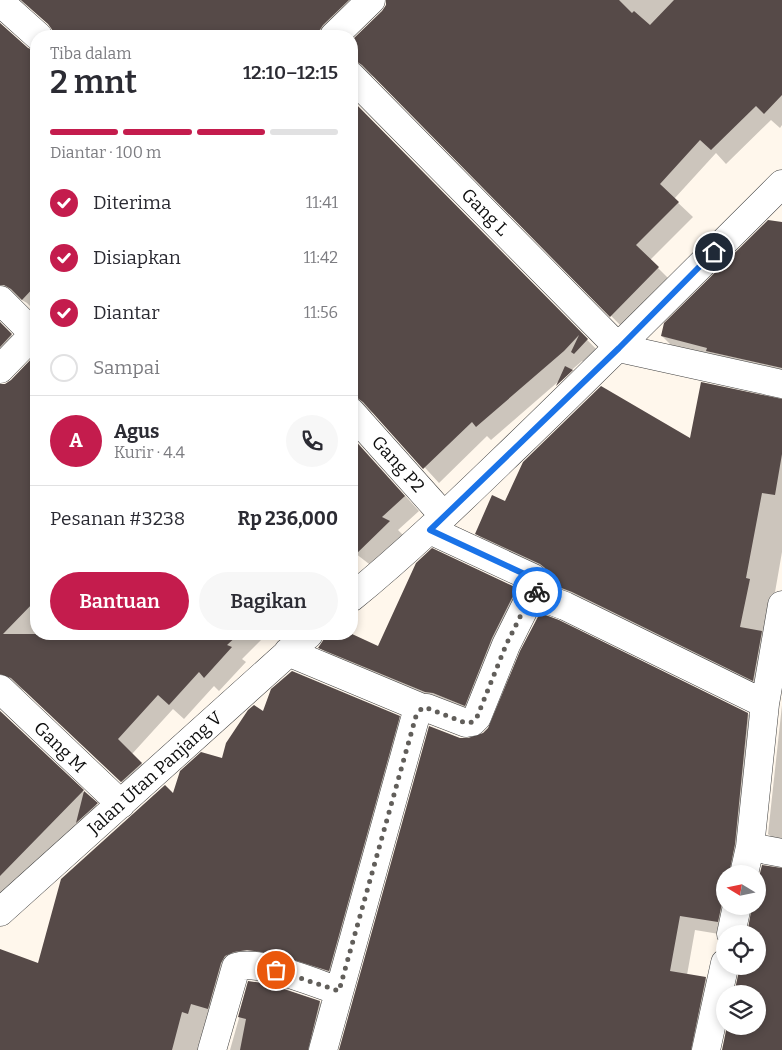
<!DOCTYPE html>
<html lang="id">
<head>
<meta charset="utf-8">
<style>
	body { margin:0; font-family:Bitter,serif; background:#f7f7f7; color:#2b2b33; height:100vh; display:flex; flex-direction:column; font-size:19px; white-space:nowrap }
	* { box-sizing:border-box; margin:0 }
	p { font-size:16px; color:#7c7c81 }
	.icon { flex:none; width:28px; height:28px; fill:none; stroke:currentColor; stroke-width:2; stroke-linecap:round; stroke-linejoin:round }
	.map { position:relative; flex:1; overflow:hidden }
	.side { position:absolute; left:30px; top:30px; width:328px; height:610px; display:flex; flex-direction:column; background:#fff; border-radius:20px; box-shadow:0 2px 8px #0003 }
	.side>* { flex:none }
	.needle { width:32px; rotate:280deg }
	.buttons { position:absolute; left:716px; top:865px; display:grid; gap:10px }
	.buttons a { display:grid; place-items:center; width:50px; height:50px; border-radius:50%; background:#fff; box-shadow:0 2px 8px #0003; font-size:25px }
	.pin { position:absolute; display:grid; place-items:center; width:42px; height:42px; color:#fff; margin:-21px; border:2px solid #fff; border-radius:50%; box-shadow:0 1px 5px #0007 }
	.courier { position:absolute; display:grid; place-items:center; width:50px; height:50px; margin:-25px; border:4px solid #1a73e8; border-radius:50%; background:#fff; color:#222; box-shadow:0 1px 6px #0007 }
	.summary em { font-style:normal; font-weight:600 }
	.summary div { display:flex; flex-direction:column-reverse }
	.summary { display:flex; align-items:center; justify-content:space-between; height:85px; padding:0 20px }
	h1 { font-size:32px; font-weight:600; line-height:38px }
	.bar { display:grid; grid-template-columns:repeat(4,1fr); gap:8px 5px; align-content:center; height:60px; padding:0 20px }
	.bar i { height:6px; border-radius:4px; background:#e1e1e2 }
	.bar .active { background:#c41c4d }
	.bar p { grid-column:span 4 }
	.line { display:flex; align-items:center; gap:12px; padding:0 20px; border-top:1px solid #e1e1e2 }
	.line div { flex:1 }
	.round { display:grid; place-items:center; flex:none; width:52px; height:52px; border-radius:26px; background:#f7f7f7 }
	ol { padding:0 20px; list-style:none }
	li { display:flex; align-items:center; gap:15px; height:55px }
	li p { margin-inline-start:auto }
	li .icon { padding:5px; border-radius:50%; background:#c41c4d; color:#fff; stroke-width:4 }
	li:last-child { color:#7c7c81 }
	li i { width:28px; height:28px; border:2px solid #e1e1e2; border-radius:50% }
	.primary-button { display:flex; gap:10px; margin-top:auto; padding:10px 20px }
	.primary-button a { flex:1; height:58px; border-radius:30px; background:#c41c4d; color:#fff; font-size:20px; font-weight:600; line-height:58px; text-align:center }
	.primary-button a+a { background:#f7f7f7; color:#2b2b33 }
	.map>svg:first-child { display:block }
	.shadow { fill:#0003 }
	.building { fill:#564a48 }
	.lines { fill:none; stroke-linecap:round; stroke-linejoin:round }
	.street-casing { stroke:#3f3f3f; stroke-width:29 }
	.street { stroke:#fff; stroke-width:28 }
	.done { stroke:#615e5a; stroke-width:5; stroke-dasharray:0 9 }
	.route { stroke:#1a73e8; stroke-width:6 }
	.labels { text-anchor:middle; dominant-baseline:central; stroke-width:5; stroke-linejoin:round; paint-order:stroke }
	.street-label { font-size:18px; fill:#0c0c0c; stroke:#fff }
</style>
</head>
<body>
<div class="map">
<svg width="782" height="1050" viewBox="0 0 782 1050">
	<rect width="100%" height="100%" fill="#fff7ec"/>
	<!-- shadow -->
	<path class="shadow" d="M0 0H380L341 36H54L52 27 26 5 19 1Z
		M387 0H782V125L780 128 771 120 726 164 716 153 674 199 693 217 650 260 672 282 625 330 378 79 370 75H363L351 85V43L383 12 387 4Z
		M0 23 27 49 36 52V312L27 303 20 299H11L0 309Z
		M351 98 354 103 602 355 588 366 582 361 491 440 487 436 439 483 375 413 363 411 351 420Z
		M782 224V379L677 351 662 336Z
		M0 322 3 327 26 349 0 378Z
		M36 356V634H267L242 659 246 662 219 691 214 686 184 719 173 709 132 754 156 778 136 796 27 692 19 688H10L0 699V385H4L12 381Z
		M782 400V552L758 690 567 599 552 583 549 575 491 548 476 533 506 503 691 440Z
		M351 434 353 438 419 511 398 530 404 536 373 567 351 550Z
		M432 550 519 590 534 606 481 721 336 663 320 647 327 634H349L379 648Z
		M782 705V847L768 834Z
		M0 711 113 821 0 906Z
		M264 713 399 717 414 732 344 985 241 970 215 1050H0V952L38 965 174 796 223 760Z
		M748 714 763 729 746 874H725V935L695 930 687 975 705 978 720 993 708 1050H341L460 739Z
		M763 867 782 869V1050H723L758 1026V883Z
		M249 983 320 1002 335 1017 326 1050H230Z"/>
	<!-- building -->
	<path class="building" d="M21 0H349L323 25 319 31V36H53V31L48 24Z
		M386 0H619L632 13 634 11 650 25 674 0H782V95L764 114 756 106 711 150 700 140 660 184 679 202 636 245 659 267 610 317 362 65 356 61H351V41L382 11 386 5Z
		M0 23 28 48 36 51V285L22 300 11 289 4 285H0Z
		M351 99 588 339 574 354 571 352 579 335 564 351 476 427 472 422 423 469 363 402 356 397H351Z
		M768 220 782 222V368L706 351 707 348 661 336 664 323Z
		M0 322 12 334 0 347Z
		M36 354V600L3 634H239L227 645 232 647 204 678 199 672 169 705 158 695 118 739 142 763 121 782 11 678 0 674V384H5L11 380Z
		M565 366 573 370 556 386Z
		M701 382 782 399V454L775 495 762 493 746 578 750 579 740 627 762 631 753 681 572 592 551 584 545 568 540 564 475 534 492 495 505 501 523 462 601 386 690 438Z
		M351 436 405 496 382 517 390 521 351 559Z
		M432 548 519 589 512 598 492 638 465 706 433 693 425 692 318 648 324 639 325 634H352L378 646 416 563Z
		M540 613 559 620 748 713 735 844 729 874H725V896L722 903 718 922 680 916 670 971 706 977 691 1050H339L429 726 460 738H468L483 733 488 728 520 651Z
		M292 671 400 716 329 971 275 954 247 950 234 952 225 956 221 963 208 1009 191 1004 188 1014 182 1012 172 1050H0V949L38 963 61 879 165 785 173 793 180 771 201 752 222 758 226 743 248 710 254 705 263 711 271 689Z
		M0 711 84 790 0 876Z
		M84 791 98 803 76 823Z
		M762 865 782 868V1050H722L727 1026H758V994H734L740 966H758V934H747L752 906H758V881Z
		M248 981 269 984 320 1001 308 1050H240L246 1019 238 1017Z"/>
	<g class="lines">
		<!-- street casing -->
		<g class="street-casing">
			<path id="street" d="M0 2 38 36
				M334 36 371 0
				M351 76 619 348 782 384
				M0 300 36 336
				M0 369 36 332
				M351 412 444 516
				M430 530 533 578 538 596
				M351 598C410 550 464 497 518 445 607 359 695 271 782 184
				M288 652 422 708
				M0 689 121 804
				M750 847 782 853
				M744 874 750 847 765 704 782 605
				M0 912 309 634
				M731 934 737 906
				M212 1050 236 967C259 959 314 983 339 991
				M323 1050 416 715 422 708H427L466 723 472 722 477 717 506 645 526 605 532 598 538 596 565 606 765 704
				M706 1050 725 963"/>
		</g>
		<!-- street -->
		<use href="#street" class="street"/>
	</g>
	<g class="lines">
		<!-- done -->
		<path class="done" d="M276 970 339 991 416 716 422 708H427L466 723 472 722 477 717 506 645 526 605 532 598 538 596 537 592"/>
		<!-- route -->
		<path class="route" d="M537 592 533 578 430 530 619 348 714 252"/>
	</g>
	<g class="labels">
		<!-- street labels -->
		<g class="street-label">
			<text transform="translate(485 212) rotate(45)">Gang L</text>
			<text transform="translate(398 464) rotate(48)">Gang P2</text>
			<text transform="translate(60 747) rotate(44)">Gang M</text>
			<text transform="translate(155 773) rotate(-42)">Jalan Utan Panjang V</text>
		</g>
	</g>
</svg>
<div class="buttons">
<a><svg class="needle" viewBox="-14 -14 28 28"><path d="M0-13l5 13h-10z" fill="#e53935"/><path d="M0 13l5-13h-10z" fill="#7c7c81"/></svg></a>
<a><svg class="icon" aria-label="locate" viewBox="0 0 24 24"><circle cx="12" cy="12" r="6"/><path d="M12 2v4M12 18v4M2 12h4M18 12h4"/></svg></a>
<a><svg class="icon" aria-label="layers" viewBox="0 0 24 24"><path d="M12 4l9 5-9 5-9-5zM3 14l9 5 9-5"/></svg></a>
</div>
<div class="pin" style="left:276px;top:970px;background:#ea580c"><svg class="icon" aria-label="bag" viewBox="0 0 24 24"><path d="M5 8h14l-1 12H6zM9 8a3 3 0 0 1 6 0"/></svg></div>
<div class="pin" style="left:714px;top:252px;background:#1f2937"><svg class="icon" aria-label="home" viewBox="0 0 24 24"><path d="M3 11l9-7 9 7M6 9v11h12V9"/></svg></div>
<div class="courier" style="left:537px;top:592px"><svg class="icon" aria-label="bike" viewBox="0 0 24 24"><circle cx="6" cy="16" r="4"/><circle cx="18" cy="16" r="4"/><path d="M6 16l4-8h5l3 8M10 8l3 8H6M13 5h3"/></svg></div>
<section class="side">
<div class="summary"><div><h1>2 mnt</h1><p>Tiba dalam</p></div><em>12:10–12:15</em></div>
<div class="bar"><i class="active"></i><i class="active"></i><i class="active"></i><i></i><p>Diantar · 100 m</p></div>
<ol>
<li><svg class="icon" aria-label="check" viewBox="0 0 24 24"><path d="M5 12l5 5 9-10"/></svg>Diterima<p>11:41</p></li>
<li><svg class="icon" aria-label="check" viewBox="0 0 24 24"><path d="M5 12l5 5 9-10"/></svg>Disiapkan<p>11:42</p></li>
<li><svg class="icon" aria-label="check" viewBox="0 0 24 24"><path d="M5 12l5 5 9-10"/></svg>Diantar<p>11:56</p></li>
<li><i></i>Sampai</li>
</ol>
<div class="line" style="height:90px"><b class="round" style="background:#c41c4d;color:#fff">A</b><div><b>Agus</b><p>Kurir · 4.4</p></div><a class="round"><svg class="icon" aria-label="phone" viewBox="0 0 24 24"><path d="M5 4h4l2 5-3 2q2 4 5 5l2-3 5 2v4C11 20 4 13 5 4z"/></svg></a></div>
<div class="line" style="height:65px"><div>Pesanan #3238</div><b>Rp 236,000</b></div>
<div class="primary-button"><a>Bantuan</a><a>Bagikan</a></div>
</section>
</div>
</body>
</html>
